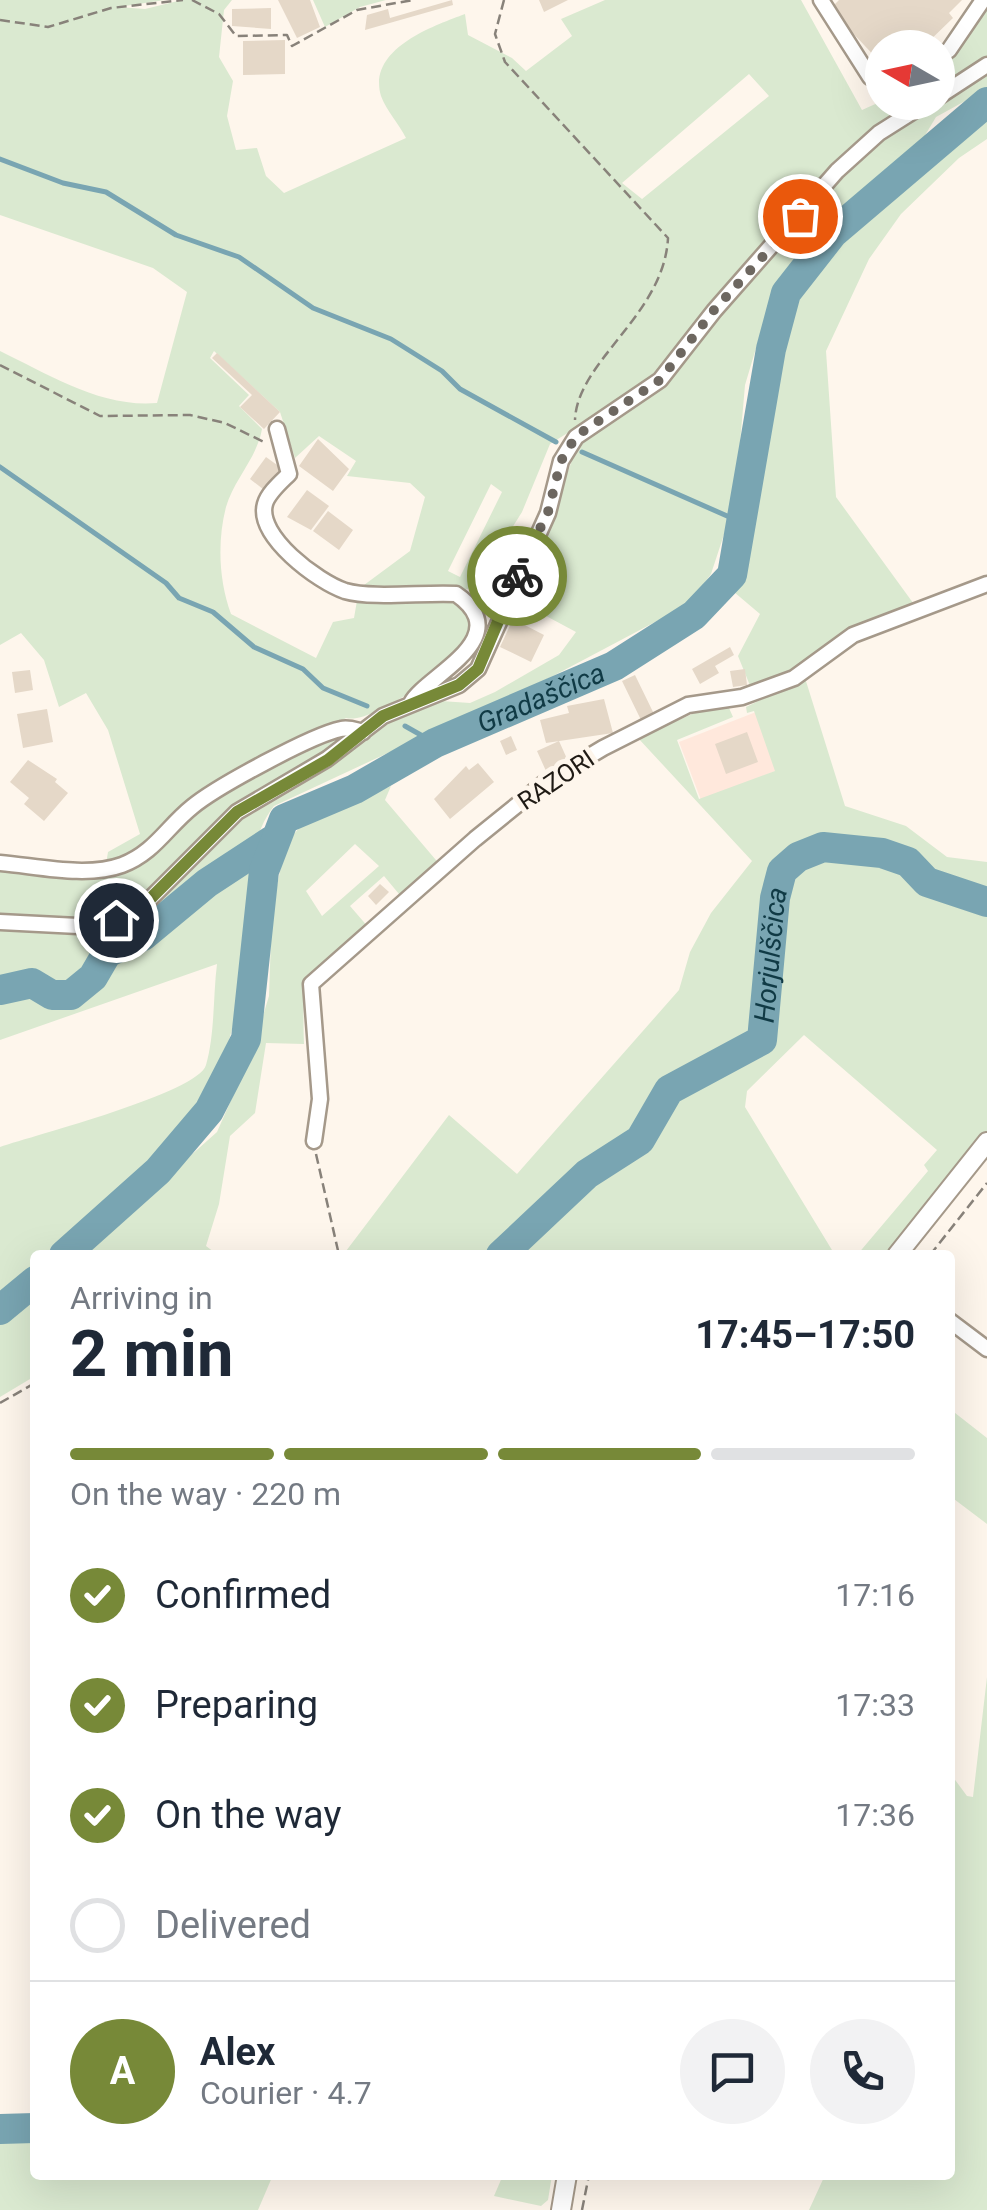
<!DOCTYPE html>
<html lang="en">
<head>
<meta charset="utf-8">
<style>
	body { margin:0; font-family:Roboto,sans-serif; background:#f2f2f3; color:#1f2937; height:100vh; display:flex; flex-direction:column; font-size:38px; white-space:nowrap }
	* { box-sizing:border-box; margin:0 }
	p { font-size:32px; color:#747a83 }
	.icon { flex:none; width:55px; height:55px; fill:none; stroke:currentColor; stroke-width:2; stroke-linecap:round; stroke-linejoin:round }
	.map { position:relative; flex:1; overflow:hidden }
	.details { position:absolute; left:30px; top:1250px; width:925px; height:930px; display:flex; flex-direction:column; background:#fff; border-radius:10px; box-shadow:0 10px 40px #0002 }
	.details>* { flex:none }
	.needle { width:65px; rotate:279deg }
	.buttons { position:absolute; left:865px; top:30px; display:grid; gap:20px }
	.buttons a { display:grid; place-items:center; width:90px; height:90px; border-radius:50%; background:#fff; box-shadow:0 10px 40px #0002; font-size:50px }
	.pin { position:absolute; display:grid; place-items:center; width:85px; height:85px; color:#fff; margin:-42px; border:5px solid #fff; border-radius:50%; box-shadow:0 2px 10px #0007 }
	.courier { position:absolute; display:grid; place-items:center; width:100px; height:100px; margin:-50px; border:8px solid #778938; border-radius:50%; background:#fff; color:#222; box-shadow:0 2px 12px #0007 }
	.head em { font-style:normal; font-weight:700 }
	.head div { display:flex; flex-direction:column-reverse }
	.head { display:flex; align-items:center; justify-content:space-between; height:170px; padding:0 40px }
	h1 { font-size:65px; font-weight:700; line-height:75px }
	.bar { display:grid; grid-template-columns:repeat(4,1fr); gap:15px 10px; align-content:center; height:120px; padding:0 40px }
	.bar i { height:12px; border-radius:8px; background:#e0e1e3 }
	.bar .selected { background:#778938 }
	.bar p { grid-column:span 4 }
	.line { display:flex; align-items:center; gap:25px; padding:0 40px; border-top:2px solid #e0e1e3 }
	.line div { flex:1 }
	.round { display:grid; place-items:center; flex:none; width:105px; height:105px; border-radius:52px; background:#f2f2f3 }
	ol { padding:0 40px; list-style:none }
	li { display:flex; align-items:center; gap:30px; height:110px }
	li p { margin-inline-start:auto }
	li .icon { padding:10px; border-radius:50%; background:#778938; color:#fff; stroke-width:4 }
	li:last-child { color:#747a83 }
	li i { width:55px; height:55px; border:5px solid #e0e1e3; border-radius:50% }
	.map>svg:first-child { display:block }
	.industrial { fill:#ffe8dc }
	.green { fill:#dae9d0; fill-rule:evenodd }
	.lines { fill:none; stroke-linecap:round; stroke-linejoin:round }
	.stream { stroke:#79a5b2; stroke-width:5 }
	.river { stroke:#79a5b2; stroke-width:30 }
	.building { fill:#e5d8c8 }
	.minor-casing { stroke:#a5998a; stroke-width:19 }
	.tertiary-casing { stroke:#a5998a; stroke-width:22 }
	.path { stroke:#88827a; stroke-width:2.5; stroke-dasharray:10 5; stroke-linecap:butt }
	.minor { stroke:#fff; stroke-width:14 }
	.tertiary { stroke:#fff; stroke-width:18 }
	.done { stroke:#6d6760; stroke-width:10; stroke-dasharray:0 18 }
	.route { stroke:#778938; stroke-width:12 }
	.labels { text-anchor:middle; dominant-baseline:central; stroke-width:10; stroke-linejoin:round; paint-order:stroke }
	.street-label { font-size:25px; fill:#1f1a14; stroke:#fef6ec }
	.water-label { font-size:28px; font-style:italic; fill:#103a45; stroke:#fef6ec }
</style>
</head>
<body>
<div class="map">
<svg width="987" height="2210" viewBox="0 0 987 2210">
	<rect width="100%" height="100%" fill="#fef6ec"/>
	<!-- industrial -->
	<path class="industrial" d="M756 712 778 770 701 800 679 742Z"/>
	<!-- green -->
	<path class="green" d="M0 0H165L118 7 145 9 182 0H232L224 10 219 57 233 81 227 116 236 150 257 148 266 176 284 193 406 138C399 124 386 110 381 96 367 49 433 26 465 14L468 35 512 58 526 71 572 36 561 19 605 0H801L862 110 882 101 920 103 838 159 657 377 550 444 522 512 476 585 463 591 360 588 410 551 425 497 410 483 347 476 356 461 319 436 295 458 280 412 214 351 210 358 249 395 239 406 262 429C257 458 234 479 226 507 217 542 219 581 231 614L316 658 333 622 354 618 358 595 456 599C466 610 477 625 468 641 454 665 373 725 346 718L191 802 148 846 106 864 108 852 140 834 108 730 86 693 59 707 44 660 21 633 0 645V351C48 374 101 408 157 403L187 292 153 268 0 215ZM749 74 769 96 642 199 622 183ZM491 484 502 492 460 577 448 571Z
		M313 0H386L360 7 325 27Z
		M987 10V59L938 93V68Z
		M987 75V89L936 117 921 142 867 186 774 288 745 385 735 501 711 574 689 604 553 676 274 806C242 846 251 913 246 961 242 990 235 1022 226 1050 198 1138 110 1191 49 1255H35V1270L0 1301V1147C35 1135 198 1093 206 1065 215 1034 213 995 217 964L0 1040V928L103 933 143 916 241 815 398 715 441 701 470 703 495 692 559 655 576 632 520 602 578 444 666 383 717 314 841 174 891 131Z
		M987 116V139L959 158 901 214 869 259 826 351 836 497 916 607 781 679 751 688 738 656 760 614 734 592 744 581 782 349 795 301 844 241 955 138Z
		M805 678 845 806 906 826 947 857 987 862V1135L889 1255H857L928 1171 924 1165 937 1150 804 1035 747 1091 745 1107 835 1255H343L449 1115 517 1174 679 990 690 952 711 913 752 861 638 738 699 711 729 708 733 717 677 740 699 799 775 771 754 711 747 713 746 707Z
		M341 733C335 763 254 792 229 812 187 844 158 910 101 919 68 925 33 914 0 917V867L88 876 128 870 219 795Z
		M391 786 385 800 441 866 404 900 384 876 350 906 369 928C310 974 301 967 304 1044L266 1043 255 1113 230 1136 219 1204 206 1246 218 1255H79L217 1132 251 1055 269 996 272 909 286 843 300 827ZM355 844 379 866 322 916 306 891Z
		M35 1291V1376L0 1397V1320Z
		M950 1409 987 1438V1524L950 1496Z
		M987 1677V2210H809L825 2175H950V1773L967 1796 973 1797Z
		M0 2115H35V2175H273L258 2210H0Z
		M503 2175H552L548 2200 541 2206 494 2196Z"/>
	<g class="lines">
		<!-- stream -->
		<path class="stream" d="M0 159 63 183 106 192 176 235 239 257 313 308 391 339 442 371 460 389 556 442
			M582 452 743 523
			M0 467 166 583 179 598 213 612 254 647 303 669 323 688 367 706
			M405 726 435 743"/>
		<!-- river -->
		<g class="river">
			<path d="M0 990 32 983 52 995H71L93 977 107 953 143 936 207 883 271 841"/>
			<path id="s1" d="M64 1255 158 1171 209 1111 246 1039 264 871 284 819 355 789 435 743 614 666 694 615 732 575 771 349 786 293 833 233 987 102"/>
			<path id="s2" d="M501 1255 587 1174 640 1140 669 1090 762 1040 775 898 782 871 798 857 823 847 882 853 908 862 927 882 987 902"/>
			<path d="M0 1310 35 1281"/>
			<path d="M0 2129 35 2128"/>
		</g>
	</g>
	<!-- building -->
	<path class="building" d="M278 0H310L320 27 297 38Z
		M452 0 453 5 365 30 367 15 388 9 390 18Z
		M539 0H568L544 12Z
		M839 0H962L949 13 953 18 922 48H882V64L830 9Z
		M271 8V29L232 26V9Z
		M285 40V74L243 75V41Z
		M217 353 280 412 264 429 240 407 252 395 212 358Z
		M318 439 349 469 333 491 299 466Z
		M266 457 284 470 268 493 250 479Z
		M307 490 329 506 311 530 287 517Z
		M328 511 353 530 339 550 313 531Z
		M513 619 544 635 531 662 500 647Z
		M730 647 734 655 715 666 719 673 700 684 692 669Z
		M745 669 747 685 733 687 730 671Z
		M30 670 33 690 15 693 12 672Z
		M635 675 654 714 641 720 622 681Z
		M604 699 613 733 546 743 540 720 569 713 567 706Z
		M47 709 53 742 23 748 17 714Z
		M747 732 758 762 726 774 715 744Z
		M511 736 517 750 506 755 500 741Z
		M559 741 568 761 546 771 537 751Z
		M28 760 57 779 55 782 68 793 44 821 24 804 29 798 10 782Z
		M478 763 494 782 450 819 434 799 466 766 469 770Z
		M380 884 389 892 376 905 368 896Z"/>
	<g class="lines">
		<!-- minor casing -->
		<g class="minor-casing">
			<path id="minor" d="M821 0 870 77 882 83
				M938 57 949 50 983 0
				M938 97 987 65
				M277 429 289 474C281 482 268 493 265 504 256 536 318 582 345 591 373 599 425 592 456 594 519 638 425 676 411 703
				M0 863C37 866 86 878 122 865 154 853 167 827 192 807 216 787 312 735 341 729 349 727 355 730 363 732
				M0 922 78 926 116 920 139 910 237 812 327 759 383 716 459 685 478 669 548 513 561 461 576 437 660 380 714 311 837 171 879 133 928 102
				M314 1141 320 1099 311 984 475 839 543 784 603 748 688 705 742 697 794 678 853 635 987 584
				M950 1321 987 1349"/>
		</g>
		<!-- tertiary casing -->
		<g class="tertiary-casing">
			<path id="tertiary" d="M897 1255 987 1142
				M561 2210 567 2175"/>
		</g>
		<!-- path -->
		<path class="path" d="M192 0 219 14 236 36 287 35 292 46 357 10 413 0
			M504 0 495 34 505 62 668 238C664 315 577 361 575 420
			M0 20 48 27 111 8 183 0
			M0 365 100 416 190 415 225 423 266 443
			M316 1154 339 1255
			M930 1255 987 1183
			M0 1403 35 1383
			M582 2210 589 2175"/>
		<!-- minor -->
		<use href="#minor" class="minor"/>
		<!-- tertiary -->
		<use href="#tertiary" class="tertiary"/>
	</g>
	<g class="lines">
		<!-- done -->
		<path class="done" d="M517 576 548 512 561 461 576 436 660 380 714 310 800 216"/>
		<!-- route -->
		<path class="route" d="M116 920 139 910 237 812 328 760 383 716 459 685 478 669 517 576"/>
	</g>
	<g class="labels">
		<!-- street labels -->
		<g class="street-label">
			<text transform="translate(556 780) rotate(-34)">RAZORI</text>
		</g>
		<!-- water labels -->
		<g class="water-label">
			<text stroke="none"><textPath href="#s1" startOffset="795">Gradaščica</textPath></text>
			<text stroke="none"><textPath href="#s2" startOffset="430">Horjulščica</textPath></text>
		</g>
	</g>
</svg>
<div class="buttons">
<a><svg class="needle" viewBox="-14 -14 28 28"><path d="M0-13l5 13h-10z" fill="#e53935"/><path d="M0 13l5-13h-10z" fill="#747a83"/></svg></a>
</div>
<div class="pin" style="left:800px;top:216px;background:#ea580c"><svg class="icon" aria-label="bag" viewBox="0 0 24 24"><path d="M5 8h14l-1 12H6zM9 8a3 3 0 0 1 6 0"/></svg></div>
<div class="pin" style="left:116px;top:920px;background:#1f2937"><svg class="icon" aria-label="home" viewBox="0 0 24 24"><path d="M3 11l9-7 9 7M6 9v11h12V9"/></svg></div>
<div class="courier" style="left:517px;top:576px"><svg class="icon" aria-label="bike" viewBox="0 0 24 24"><circle cx="6" cy="16" r="4"/><circle cx="18" cy="16" r="4"/><path d="M6 16l4-8h5l3 8M10 8l3 8H6M13 5h3"/></svg></div>
<section class="details">
<div class="head"><div><h1>2 min</h1><p>Arriving in</p></div><em>17:45–17:50</em></div>
<div class="bar"><i class="selected"></i><i class="selected"></i><i class="selected"></i><i></i><p>On the way · 220 m</p></div>
<ol>
<li><svg class="icon" aria-label="check" viewBox="0 0 24 24"><path d="M5 12l5 5 9-10"/></svg>Confirmed<p>17:16</p></li>
<li><svg class="icon" aria-label="check" viewBox="0 0 24 24"><path d="M5 12l5 5 9-10"/></svg>Preparing<p>17:33</p></li>
<li><svg class="icon" aria-label="check" viewBox="0 0 24 24"><path d="M5 12l5 5 9-10"/></svg>On the way<p>17:36</p></li>
<li><i></i>Delivered</li>
</ol>
<div class="line" style="height:180px"><b class="round" style="background:#778938;color:#fff">A</b><div><b>Alex</b><p>Courier · 4.7</p></div><a class="round"><svg class="icon" aria-label="chat" viewBox="0 0 24 24"><path d="M4 5h16v11H9l-5 4z"/></svg></a><a class="round"><svg class="icon" aria-label="phone" viewBox="0 0 24 24"><path d="M5 4h4l2 5-3 2q2 4 5 5l2-3 5 2v4C11 20 4 13 5 4z"/></svg></a></div>
</section>
</div>
</body>
</html>
